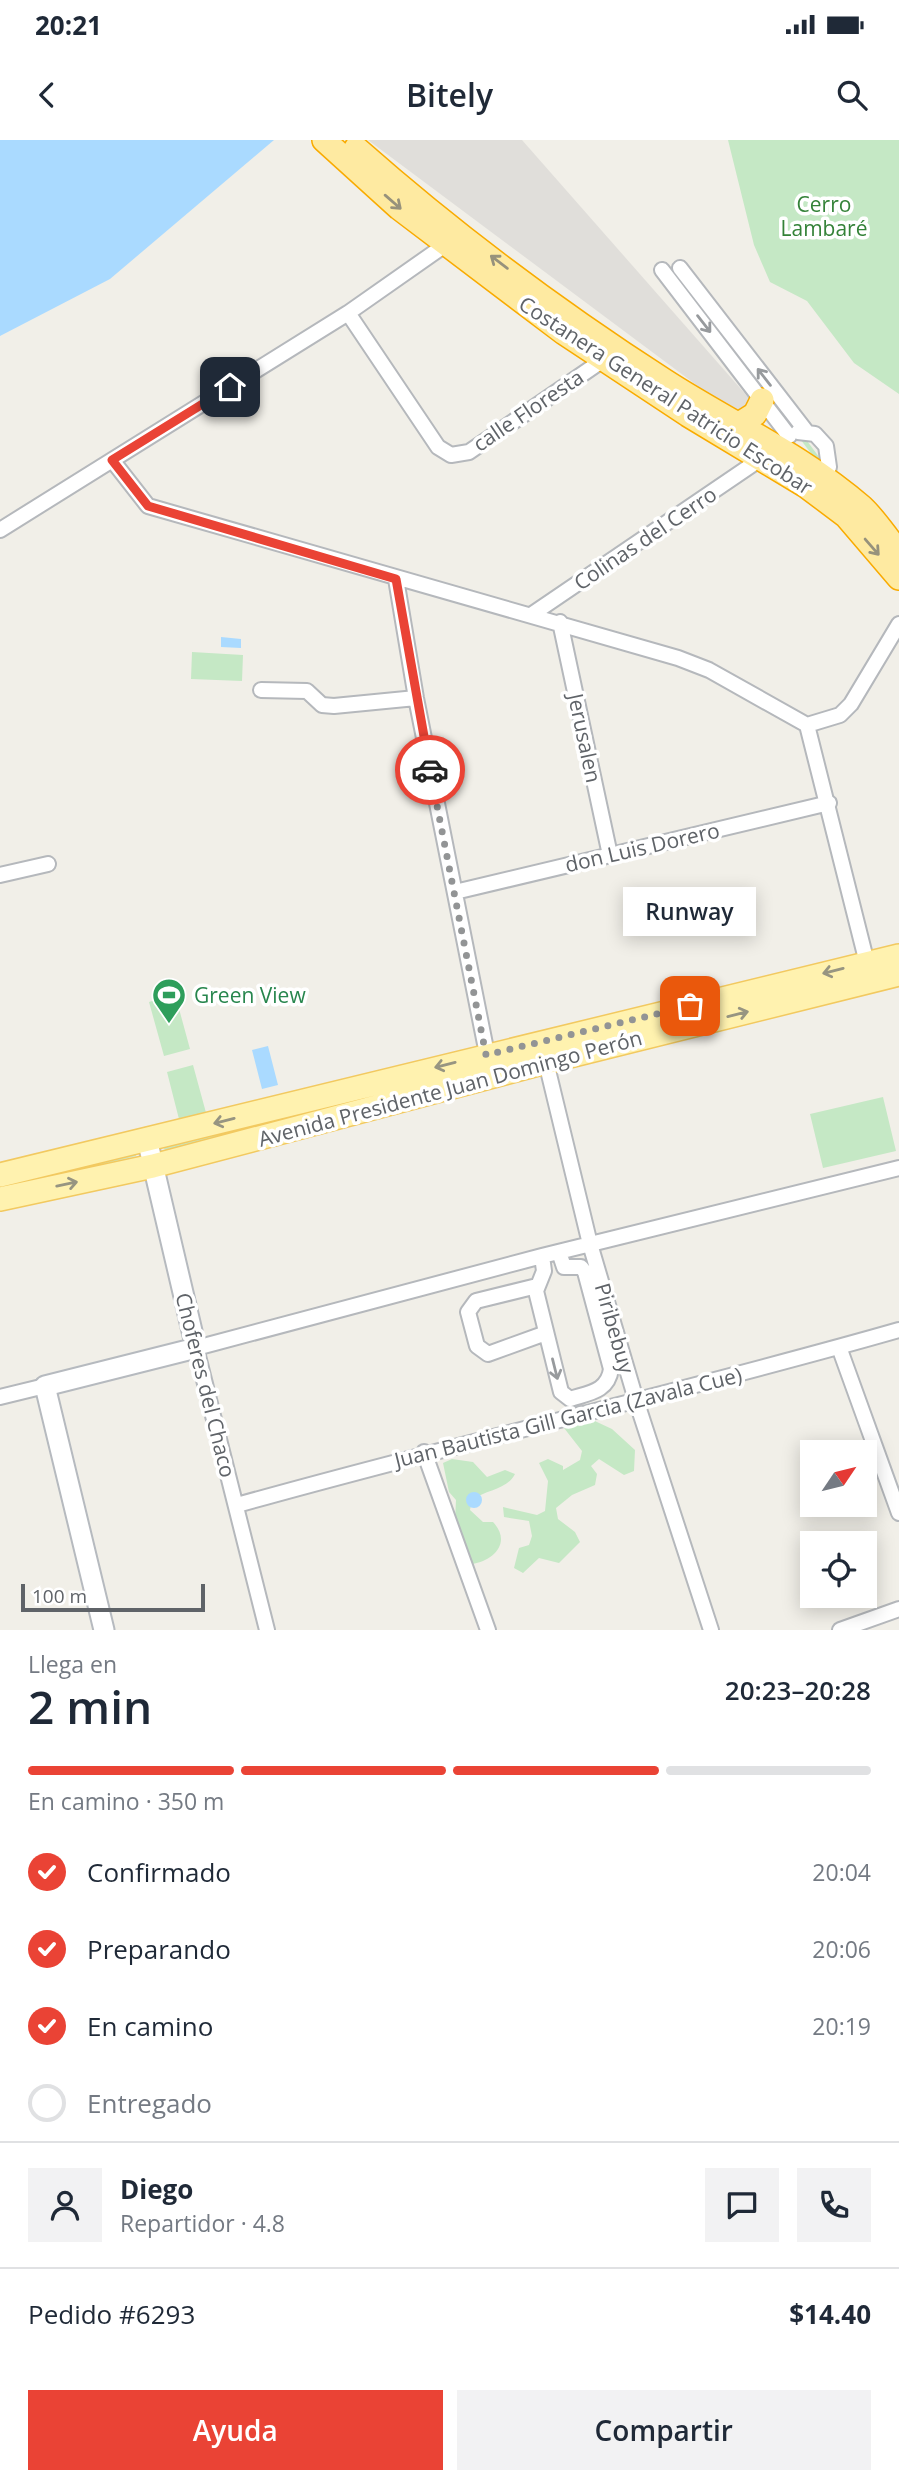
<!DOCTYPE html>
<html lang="es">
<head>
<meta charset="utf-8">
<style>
	body { margin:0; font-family:"Open Sans",sans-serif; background:#f2f2f3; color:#1f2937; height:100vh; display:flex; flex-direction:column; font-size:26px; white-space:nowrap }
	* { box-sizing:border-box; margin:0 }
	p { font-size:23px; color:#747a83 }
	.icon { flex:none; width:38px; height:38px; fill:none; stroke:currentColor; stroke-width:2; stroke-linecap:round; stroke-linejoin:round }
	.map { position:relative; height:1490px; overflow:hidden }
	.panel { display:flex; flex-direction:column; background:#fff; flex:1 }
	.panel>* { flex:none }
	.needle { width:46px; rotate:55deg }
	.fabs { position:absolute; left:800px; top:1300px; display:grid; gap:14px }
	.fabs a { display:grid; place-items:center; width:77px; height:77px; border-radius:0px; background:#fff; box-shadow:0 4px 18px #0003; font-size:35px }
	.scale { position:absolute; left:21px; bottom:18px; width:184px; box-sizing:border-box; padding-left:7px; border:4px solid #5f6368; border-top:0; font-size:19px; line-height:24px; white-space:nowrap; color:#5f6368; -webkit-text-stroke:5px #fff; paint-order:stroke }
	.pin { position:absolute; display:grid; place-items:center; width:60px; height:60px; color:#fff; margin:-30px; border-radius:14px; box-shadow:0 4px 10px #0006 }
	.courier { position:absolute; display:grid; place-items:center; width:70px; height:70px; margin:-35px; border:5px solid #ea4335; border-radius:50%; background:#fff; color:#222; box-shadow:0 2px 9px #0007 }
	.bubble { position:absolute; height:49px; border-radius:0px; background:#fff; box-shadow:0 4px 18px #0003; font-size:23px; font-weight:600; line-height:49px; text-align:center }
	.head em { font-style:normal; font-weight:600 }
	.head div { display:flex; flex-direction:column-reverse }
	.head { display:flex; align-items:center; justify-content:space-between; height:119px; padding:0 28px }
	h1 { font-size:46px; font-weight:600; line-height:52px }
	.bar { display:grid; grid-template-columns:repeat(4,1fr); gap:10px 7px; align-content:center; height:84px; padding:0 28px }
	.bar i { height:9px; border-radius:5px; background:#e0e1e3 }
	.bar .active { background:#ea4335 }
	.bar p { grid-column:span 4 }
	.line { display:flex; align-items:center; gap:18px; padding:0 28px; border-top:2px solid #e0e1e3 }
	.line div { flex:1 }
	.round { display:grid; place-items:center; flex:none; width:74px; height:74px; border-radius:0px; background:#f2f2f3 }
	ol { padding:0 28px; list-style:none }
	li { display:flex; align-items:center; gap:21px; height:77px }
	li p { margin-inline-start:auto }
	li .icon { padding:7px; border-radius:50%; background:#ea4335; color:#fff; stroke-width:4 }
	li:last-child { color:#747a83 }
	li i { width:38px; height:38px; border:4px solid #e0e1e3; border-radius:50% }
	.button { display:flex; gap:14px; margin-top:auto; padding:14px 28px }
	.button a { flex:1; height:80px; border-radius:0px; background:#ea4335; color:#fff; font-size:28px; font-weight:600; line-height:80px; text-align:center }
	.button a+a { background:#f2f2f3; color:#1f2937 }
	.status { display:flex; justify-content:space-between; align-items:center; height:49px; padding:0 35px; background:#fff; direction:ltr }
	.status svg { height:19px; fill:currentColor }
	header { display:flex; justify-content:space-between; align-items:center; height:91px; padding:0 28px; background:#fff; font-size:32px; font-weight:600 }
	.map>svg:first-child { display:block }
	.industrial { fill:#e0deda }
	.green { fill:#c5e8c5 }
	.water { fill:#aadaff }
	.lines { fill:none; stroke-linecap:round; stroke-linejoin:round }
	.minor-casing { stroke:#b5b8bc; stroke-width:18 }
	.secondary-casing { stroke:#b6babf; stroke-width:23 }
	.primary-casing { stroke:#f2c960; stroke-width:26 }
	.trunk-casing { stroke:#f9ab00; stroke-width:26 }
	.minor { stroke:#fff; stroke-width:14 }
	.secondary { stroke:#fff; stroke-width:19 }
	.primary { stroke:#fff2af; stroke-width:23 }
	.trunk { stroke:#feeaa1; stroke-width:23 }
	.oneway { stroke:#97927c }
	.oneway2 { stroke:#979a9d }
	.oneway3 { stroke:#979581 }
	.done { stroke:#929495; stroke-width:7; stroke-dasharray:0 12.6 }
	.route { stroke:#ea4335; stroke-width:9 }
	.labels { text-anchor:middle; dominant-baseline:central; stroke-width:7; stroke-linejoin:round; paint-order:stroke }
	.park-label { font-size:21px; fill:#348238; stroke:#fff }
	.street-label { font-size:21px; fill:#5f6368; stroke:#fff }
	.leisure-label { font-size:21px; fill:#27864d; stroke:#fff; text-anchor:start }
</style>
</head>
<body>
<div class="status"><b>20:21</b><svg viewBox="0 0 49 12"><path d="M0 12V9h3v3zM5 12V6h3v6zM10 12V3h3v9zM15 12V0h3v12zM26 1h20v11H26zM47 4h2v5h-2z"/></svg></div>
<header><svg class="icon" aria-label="back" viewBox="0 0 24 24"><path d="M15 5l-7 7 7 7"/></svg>Bitely<svg class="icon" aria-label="search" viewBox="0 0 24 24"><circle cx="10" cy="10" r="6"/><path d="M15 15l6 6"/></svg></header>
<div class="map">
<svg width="899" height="1490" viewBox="0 0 899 1490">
	<rect width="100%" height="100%" fill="#f1efe8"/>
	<!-- industrial -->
	<path class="industrial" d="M368 0H522L755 265 742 279Z"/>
	<!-- green -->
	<path class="green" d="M728 0H899V254L854 223 807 161 770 142 754 105Z
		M692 147 837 341 834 344 688 150Z
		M192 512 243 515 242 541 191 539Z
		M175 854 190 909 164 916 149 862Z
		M193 925 208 980 181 987 167 932Z
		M480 929 166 1010 164 1009 165 1006Z
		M883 957 896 1011 823 1028 810 974Z
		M136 1014V1016L0 1051V1048Z
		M584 1276 612 1289 635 1310 634 1331 624 1335 599 1319 591 1326 597 1334 595 1345 572 1355 556 1368 558 1379 575 1392 580 1402 559 1423 539 1418 523 1433 514 1428 519 1408 529 1405 532 1396 529 1381 504 1377 503 1367 537 1375 545 1371 548 1341 539 1323 548 1319 563 1326V1330L580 1320 582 1311 564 1288V1278Z
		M452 1319 473 1322 487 1337 505 1330 515 1334C507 1350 487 1349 472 1360L470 1370 483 1382H493C512 1402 494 1421 472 1424L455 1381 456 1360 449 1352 443 1323Z"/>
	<!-- water -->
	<path class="water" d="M0 0H274L110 139 0 196Z
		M221 497 241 499V508L221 507Z
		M268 906 278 945 262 949 252 910Z
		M466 1360a8 8 0 1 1 16 0a8 8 0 1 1-16 0Z"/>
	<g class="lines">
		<!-- minor casing -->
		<g class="minor-casing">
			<path id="minor" d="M680 128 806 291
				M662 130 789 296
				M348 173 438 307 451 315 469 312 603 220
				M798 292 815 294 826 306 829 327 820 336
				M112 320 148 366 678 518 709 530 807 585 840 575 851 564 899 484
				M0 390 348 173 445 105
				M396 439 416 558 489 924
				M531 475 759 320
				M560 482 610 715
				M261 550 307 551 322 565 334 566 416 558
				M807 585 867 823
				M0 735 48 724
				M455 752 829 663
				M546 922 590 1104 636 1260 711 1490
				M542 1116 544 1131 536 1151 561 1252 570 1259C588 1253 608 1252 611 1229L585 1132 581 1127H564L559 1112
				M537 1146 476 1161 468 1172 477 1206 488 1214 546 1193
				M839 1207 899 1373
				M0 1257 45 1246
				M424 1312 488 1490
				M237 1365C457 1303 679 1253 899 1190
				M267 1490 196 1208 542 1116 899 1028
				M840 1490 899 1469"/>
		</g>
		<!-- secondary casing -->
		<g class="secondary-casing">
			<path id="secondary" d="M104 1490 45 1246 196 1208 147 999"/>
		</g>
		<!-- primary casing -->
		<g class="primary-casing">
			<path id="primary" d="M0 1035 899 816
				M0 1059 153 1026 546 922 899 834"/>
		</g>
		<!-- trunk casing -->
		<g class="trunk-casing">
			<path id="trunk" d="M324 0 399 68 564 193 688 275 806 346 846 376 899 438
				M356 8C452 93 558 172 665 241 730 283 804 316 862 367 876 380 887 398 899 412
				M736 286 755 274 762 260"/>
		</g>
		<!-- minor -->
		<use href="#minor" class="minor"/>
		<!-- secondary -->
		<use href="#secondary" class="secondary"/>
		<!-- primary -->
		<use href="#primary" class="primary"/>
		<!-- trunk -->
		<use href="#trunk" class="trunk"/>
	</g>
	<!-- one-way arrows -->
	<defs><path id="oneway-shaft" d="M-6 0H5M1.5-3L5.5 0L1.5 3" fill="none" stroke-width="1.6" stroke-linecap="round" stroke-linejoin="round" transform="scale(1.75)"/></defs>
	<g class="oneway">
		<use href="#oneway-shaft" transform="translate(393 62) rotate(41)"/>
		<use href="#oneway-shaft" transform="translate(499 122) rotate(-143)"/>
		<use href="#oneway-shaft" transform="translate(872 407) rotate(49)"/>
	</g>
	<g class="oneway2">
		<use href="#oneway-shaft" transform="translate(704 184) rotate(52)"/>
		<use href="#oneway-shaft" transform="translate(764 237) rotate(-128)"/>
		<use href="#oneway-shaft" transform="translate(555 1229) rotate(76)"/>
	</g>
	<g class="oneway3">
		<use href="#oneway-shaft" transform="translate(833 831) rotate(166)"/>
		<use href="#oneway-shaft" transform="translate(738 874) rotate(-14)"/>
		<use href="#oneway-shaft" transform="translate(445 925) rotate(166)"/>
		<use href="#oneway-shaft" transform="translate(224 981) rotate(166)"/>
		<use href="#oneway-shaft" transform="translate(67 1044) rotate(-12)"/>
	</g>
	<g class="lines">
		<!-- done -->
		<path class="done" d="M430 630 486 915 690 866"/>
		<!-- route -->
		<path class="route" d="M230 247 112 320 148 366 396 439 430 630"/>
	</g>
	<!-- icons -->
	<defs>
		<g id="stadium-pin" transform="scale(1.75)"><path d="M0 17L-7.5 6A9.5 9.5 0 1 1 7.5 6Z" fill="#2e9e5b" stroke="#fff"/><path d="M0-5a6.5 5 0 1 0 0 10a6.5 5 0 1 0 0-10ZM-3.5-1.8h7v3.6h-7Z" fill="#fff"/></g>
	</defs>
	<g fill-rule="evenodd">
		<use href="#stadium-pin" x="169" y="855"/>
	</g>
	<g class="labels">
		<!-- park labels -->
		<g class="park-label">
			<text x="824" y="64">Cerro<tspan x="824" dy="24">Lambaré</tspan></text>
		</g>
		<!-- street labels -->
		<g class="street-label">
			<text transform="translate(666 255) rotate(33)">Costanera General Patricio Escobar</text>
			<text transform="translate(528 270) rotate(-34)">calle Floresta</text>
			<text transform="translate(645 398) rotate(-34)">Colinas del Cerro</text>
			<text transform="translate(585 598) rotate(78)">Jerusalen</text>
			<text transform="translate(642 707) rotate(-13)">don Luis Dorero</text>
			<text transform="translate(450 948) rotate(-15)">Avenida Presidente Juan Domingo Perón</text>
			<text transform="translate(615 1188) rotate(74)">Piribebuy</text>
			<text transform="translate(206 1245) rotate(76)">Choferes del Chaco</text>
			<text transform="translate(568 1277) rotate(-14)">Juan Bautista Gill Garcia (Zavala Cue)</text>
		</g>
		<!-- leisure labels -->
		<g class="leisure-label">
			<text x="194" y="855">Green View</text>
		</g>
	</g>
</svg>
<div class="fabs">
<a><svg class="needle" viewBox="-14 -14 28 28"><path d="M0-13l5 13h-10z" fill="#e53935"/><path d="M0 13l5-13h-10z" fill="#747a83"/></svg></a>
<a><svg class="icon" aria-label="locate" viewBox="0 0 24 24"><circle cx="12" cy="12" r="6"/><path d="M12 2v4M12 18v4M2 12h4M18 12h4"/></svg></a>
</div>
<div class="scale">100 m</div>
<div class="pin" style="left:690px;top:866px;background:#ea580c"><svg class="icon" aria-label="bag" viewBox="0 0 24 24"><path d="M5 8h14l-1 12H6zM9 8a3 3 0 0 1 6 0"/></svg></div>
<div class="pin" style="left:230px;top:247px;background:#1f2937"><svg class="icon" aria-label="home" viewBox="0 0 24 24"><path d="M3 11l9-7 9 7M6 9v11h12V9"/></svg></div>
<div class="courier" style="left:430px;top:630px"><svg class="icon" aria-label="car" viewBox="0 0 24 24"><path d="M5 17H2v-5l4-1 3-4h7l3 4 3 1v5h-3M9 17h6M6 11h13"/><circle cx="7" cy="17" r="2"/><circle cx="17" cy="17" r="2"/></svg></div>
<div class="bubble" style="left:623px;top:747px;width:133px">Runway</div>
</div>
<section class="panel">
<div class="head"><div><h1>2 min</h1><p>Llega en</p></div><em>20:23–20:28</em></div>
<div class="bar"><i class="active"></i><i class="active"></i><i class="active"></i><i></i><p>En camino · 350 m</p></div>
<ol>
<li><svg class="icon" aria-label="check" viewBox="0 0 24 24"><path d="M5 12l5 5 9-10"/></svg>Confirmado<p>20:04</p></li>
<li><svg class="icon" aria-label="check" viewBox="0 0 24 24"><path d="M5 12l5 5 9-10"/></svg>Preparando<p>20:06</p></li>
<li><svg class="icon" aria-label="check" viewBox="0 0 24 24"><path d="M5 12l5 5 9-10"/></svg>En camino<p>20:19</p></li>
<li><i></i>Entregado</li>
</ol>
<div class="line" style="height:126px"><a class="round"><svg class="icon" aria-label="person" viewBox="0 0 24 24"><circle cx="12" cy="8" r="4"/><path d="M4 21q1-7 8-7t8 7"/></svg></a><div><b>Diego</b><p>Repartidor · 4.8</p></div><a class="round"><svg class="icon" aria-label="chat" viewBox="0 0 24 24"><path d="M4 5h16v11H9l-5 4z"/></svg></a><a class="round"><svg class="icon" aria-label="phone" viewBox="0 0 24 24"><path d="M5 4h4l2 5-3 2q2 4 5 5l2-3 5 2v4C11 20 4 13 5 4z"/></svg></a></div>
<div class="line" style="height:91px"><div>Pedido #6293</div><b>$14.40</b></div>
<div class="button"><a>Ayuda</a><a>Compartir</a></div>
</section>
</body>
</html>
